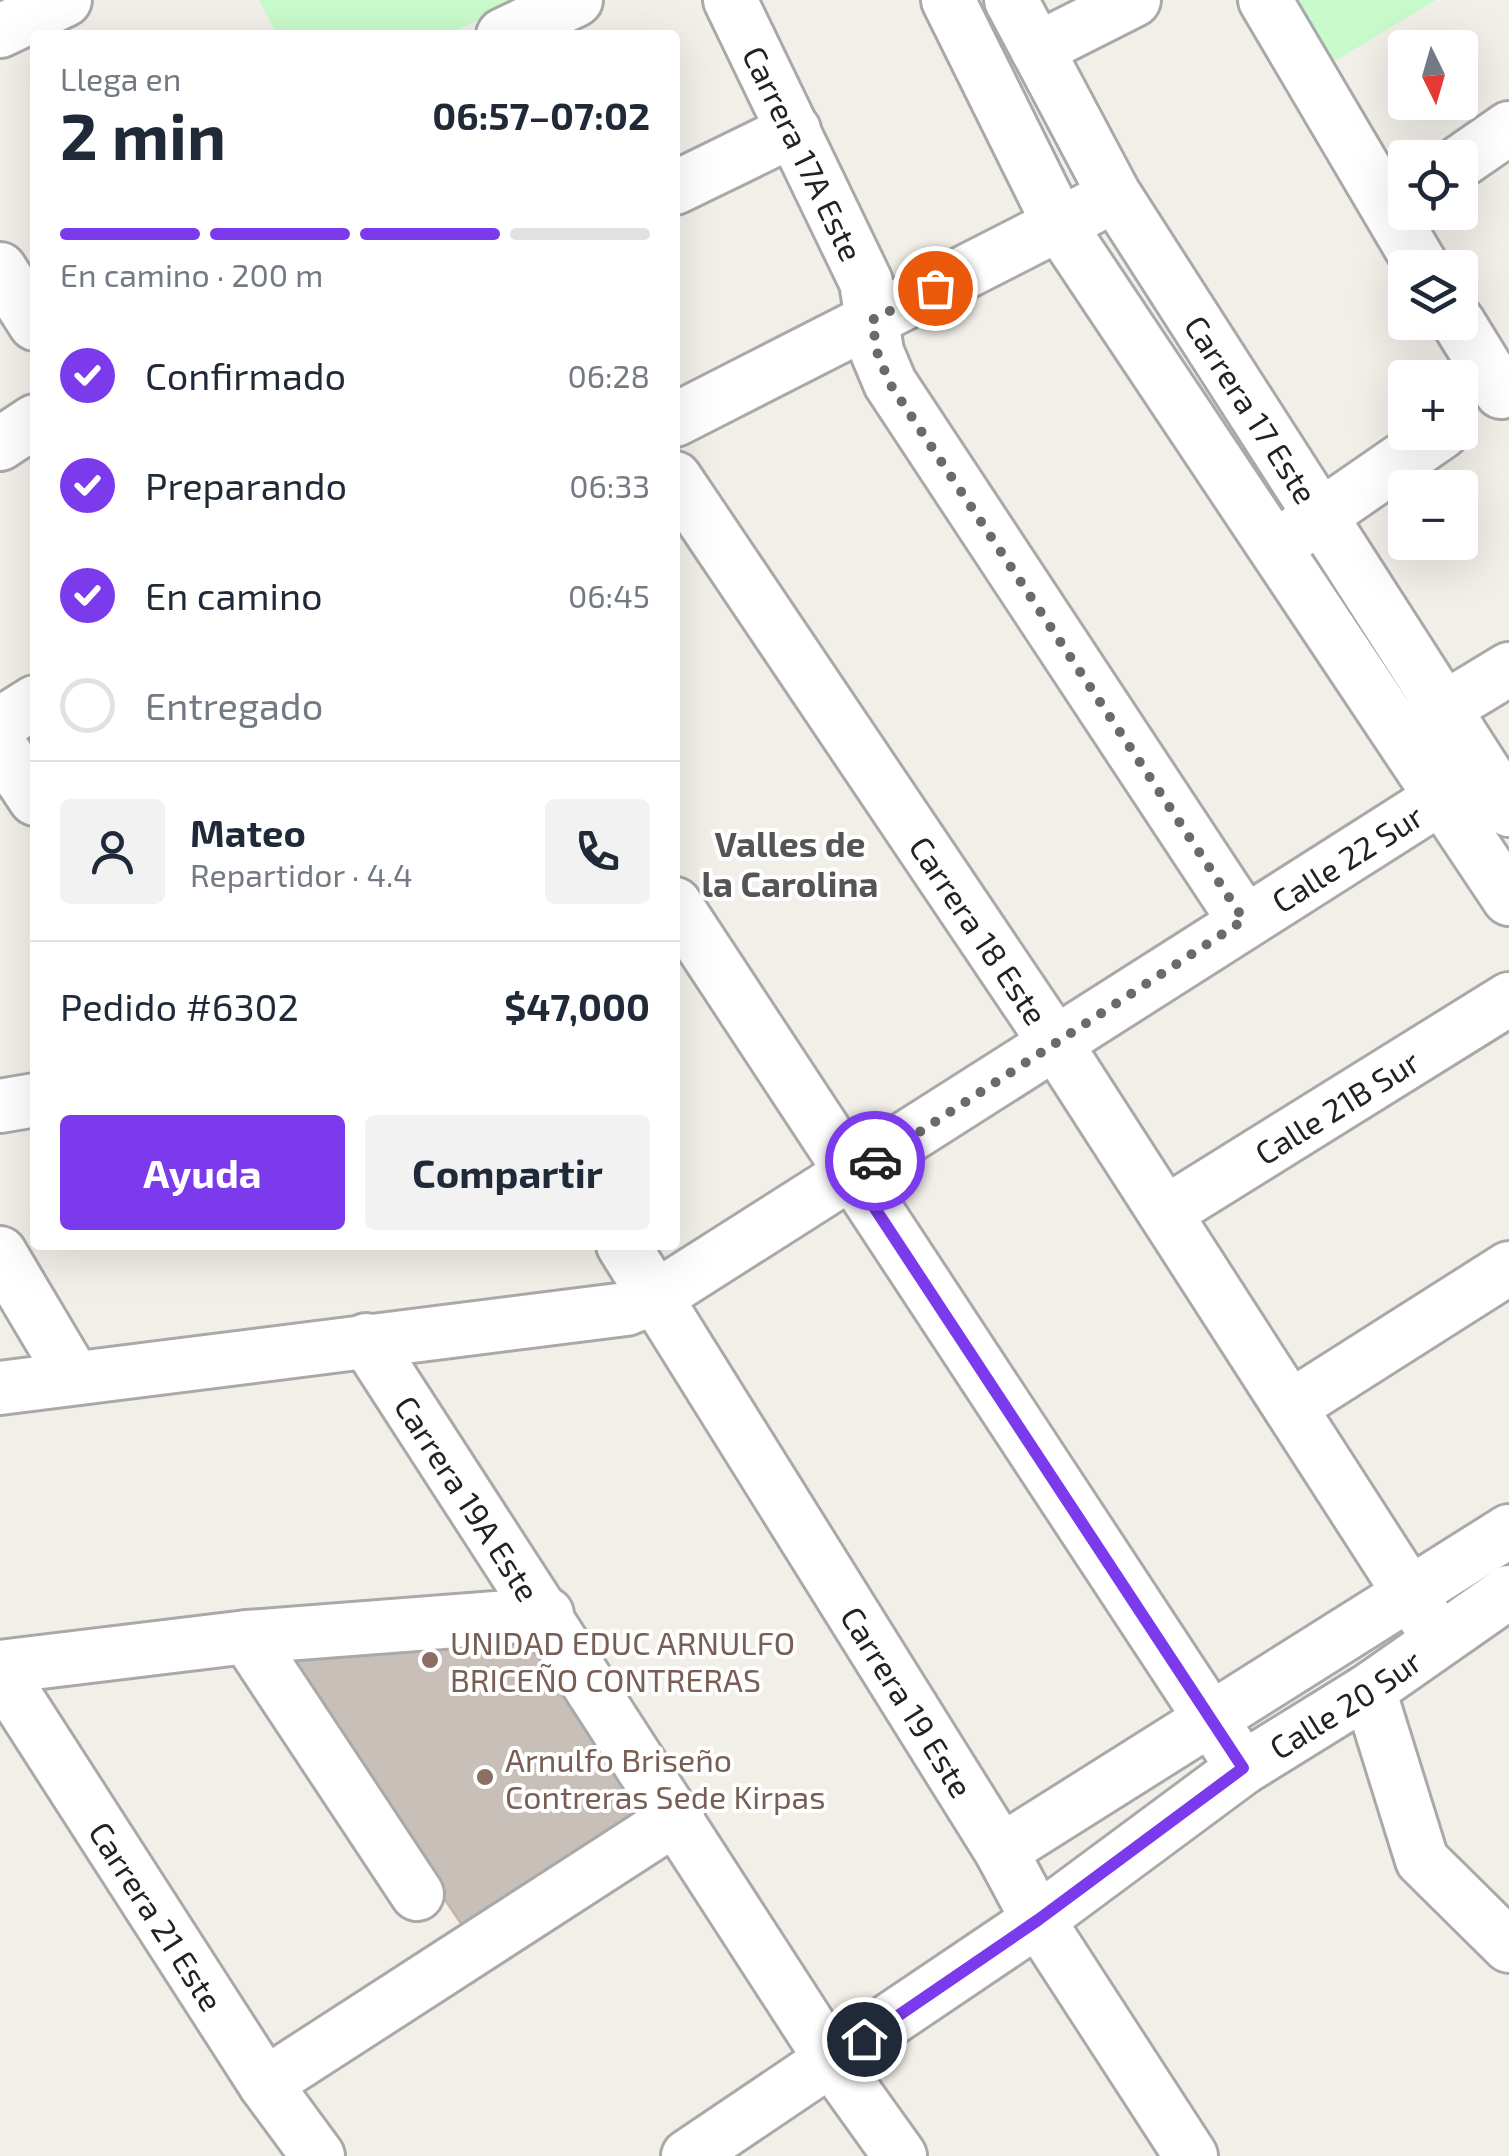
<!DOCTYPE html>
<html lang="es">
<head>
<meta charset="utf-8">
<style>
	body { margin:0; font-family:"Exo 2",sans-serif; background:#f2f2f3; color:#1f2937; height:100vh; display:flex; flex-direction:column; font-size:38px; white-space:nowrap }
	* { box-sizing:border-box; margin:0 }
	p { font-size:32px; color:#747a83 }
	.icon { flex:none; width:55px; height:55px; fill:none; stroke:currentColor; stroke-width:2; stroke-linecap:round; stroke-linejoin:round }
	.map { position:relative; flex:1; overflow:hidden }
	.details { position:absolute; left:30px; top:30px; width:650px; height:1220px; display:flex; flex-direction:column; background:#fff; border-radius:10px; box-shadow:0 10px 40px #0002 }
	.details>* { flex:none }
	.needle { width:65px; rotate:175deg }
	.controls { position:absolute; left:1388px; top:30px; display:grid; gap:20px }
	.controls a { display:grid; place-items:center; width:90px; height:90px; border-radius:10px; background:#fff; box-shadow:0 10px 40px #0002; font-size:50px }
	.pin { position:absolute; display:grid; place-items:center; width:85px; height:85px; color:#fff; margin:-42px; border:5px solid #fff; border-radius:50%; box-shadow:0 2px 10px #0007 }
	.courier { position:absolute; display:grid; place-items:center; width:100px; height:100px; margin:-50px; border:8px solid #7c3aed; border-radius:50%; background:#fff; color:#222; box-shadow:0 2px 12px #0007 }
	.overview em { font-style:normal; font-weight:700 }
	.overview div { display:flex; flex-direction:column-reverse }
	.overview { display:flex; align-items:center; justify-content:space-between; height:170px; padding:0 30px }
	h1 { font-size:65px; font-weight:700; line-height:75px }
	.bar { display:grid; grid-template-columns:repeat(4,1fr); gap:15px 10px; align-content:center; height:120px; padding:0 30px }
	.bar i { height:12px; border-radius:8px; background:#e0e1e3 }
	.bar .active { background:#7c3aed }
	.bar p { grid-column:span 4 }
	.line { display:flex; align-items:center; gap:25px; padding:0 30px; border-top:2px solid #e0e1e3 }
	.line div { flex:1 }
	.round { display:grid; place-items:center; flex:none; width:105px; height:105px; border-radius:10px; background:#f2f2f3 }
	ol { padding:0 30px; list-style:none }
	li { display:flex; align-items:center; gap:30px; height:110px }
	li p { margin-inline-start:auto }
	li .icon { padding:10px; border-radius:50%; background:#7c3aed; color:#fff; stroke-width:4 }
	li:last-child { color:#747a83 }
	li i { width:55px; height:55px; border:5px solid #e0e1e3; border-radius:50% }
	.action { display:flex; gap:20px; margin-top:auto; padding:20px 30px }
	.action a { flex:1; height:115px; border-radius:10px; background:#7c3aed; color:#fff; font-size:40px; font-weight:700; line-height:115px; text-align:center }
	.action a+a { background:#f2f2f3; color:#1f2937 }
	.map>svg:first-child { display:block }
	.park { fill:#c8facc }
	.building { fill:#c7bfb8; stroke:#c4b6ab; stroke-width:2.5 }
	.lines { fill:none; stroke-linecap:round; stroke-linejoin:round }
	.minor-casing { stroke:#a9a9a9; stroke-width:58 }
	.minor { stroke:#fff; stroke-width:52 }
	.done { stroke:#6b6a68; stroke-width:10; stroke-dasharray:0 18 }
	.route { stroke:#7c3aed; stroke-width:12 }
	.education-dot { fill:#8d6e63; stroke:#fff; stroke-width:4 }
	.labels { text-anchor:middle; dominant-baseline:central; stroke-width:8; stroke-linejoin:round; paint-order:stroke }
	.street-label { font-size:32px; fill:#222; stroke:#fff }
	.education-label { font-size:32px; fill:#785e54; stroke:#fff; text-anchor:start }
	.neighbourhood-label { font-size:35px; font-weight:bold; fill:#555; stroke:#fff }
</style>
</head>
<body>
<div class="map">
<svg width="1509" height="2156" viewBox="0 0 1509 2156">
	<rect width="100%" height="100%" fill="#f2efe9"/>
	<!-- park -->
	<path class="park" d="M259 0H520L447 35H277Z
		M1290 0H1436L1325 67Z"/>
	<!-- building -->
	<path class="building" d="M537 1628 654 1800 462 1925 278 1649Z"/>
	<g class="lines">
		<!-- minor casing -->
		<g class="minor-casing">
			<g id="minor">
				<path id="s1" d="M730 0 866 282 877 352 890 383 1244 920"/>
				<path d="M948 0 1060 226 1509 899"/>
				<path id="s2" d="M1011 0 1114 194 1509 810"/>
				<path d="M1265 0 1423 268"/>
				<path d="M0 31 65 0"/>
				<path d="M503 35 576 0"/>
				<path d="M1037 49 1134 0"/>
				<path d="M1460 162 1509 128"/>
				<path d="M675 188 794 130"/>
				<path d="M0 269 35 324"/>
				<path d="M1458 322 1501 392"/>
				<path d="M675 420 1091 208"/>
				<path d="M0 444 35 421"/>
				<path id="s3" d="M675 478 1056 1044 1439 1639"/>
				<path d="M1293 535 1442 432"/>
				<path d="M0 724 35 702"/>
				<path d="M1410 729 1509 669"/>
				<path d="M0 746 35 799"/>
				<path d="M675 904 1243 1768"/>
				<path d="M0 1106 35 1100"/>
				<path id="s4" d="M1165 1213 1509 999"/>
				<path id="s5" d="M623 1245 1001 1851 1038 1920 1191 2156"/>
				<path d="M0 1253 73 1376"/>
				<path id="s6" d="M366 1340 832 2061 900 2156"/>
				<path id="s7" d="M0 1388 626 1309 656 1297 1483 771"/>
				<path d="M1290 1407 1509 1268"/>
				<path d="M247 1637 417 1894"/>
				<path d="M0 1667 247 1637 547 1614"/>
				<path id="s8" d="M0 1672 265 2084 318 2156"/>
				<path d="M1369 1690 1422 1860 1509 1946"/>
				<path d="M1001 1851 1509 1531"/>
				<path d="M265 2084 678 1817"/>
				<path id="s9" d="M688 2156 1038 1920 1243 1768 1369 1690 1509 1592"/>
			</g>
		</g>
		<!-- minor -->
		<use href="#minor" class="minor"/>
	</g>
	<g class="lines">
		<!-- done -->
		<path class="done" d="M875 1161 1244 920 890 384 877 352 872 320 935 288"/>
		<!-- route -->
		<path class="route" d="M864 2039 1038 1920 1243 1768 853 1175 875 1161"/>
	</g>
	<!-- markers -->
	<g class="education-dot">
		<circle cx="430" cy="1660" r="10"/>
		<circle cx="485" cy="1777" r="10"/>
	</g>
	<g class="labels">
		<!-- street labels -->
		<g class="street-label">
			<text stroke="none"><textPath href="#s1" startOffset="170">Carrera 17A Este</textPath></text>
			<text stroke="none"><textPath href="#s2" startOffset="475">Carrera 17 Este</textPath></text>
			<text stroke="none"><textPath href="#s7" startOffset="1482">Calle 22 Sur</textPath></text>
			<text stroke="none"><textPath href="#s3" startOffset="545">Carrera 18 Este</textPath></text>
			<text stroke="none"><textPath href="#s4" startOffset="202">Calle 21B Sur</textPath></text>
			<text stroke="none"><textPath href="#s6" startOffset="188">Carrera 19A Este</textPath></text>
			<text stroke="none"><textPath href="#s5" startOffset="538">Carrera 19 Este</textPath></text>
			<text stroke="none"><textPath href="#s9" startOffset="798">Calle 20 Sur</textPath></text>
			<text stroke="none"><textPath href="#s8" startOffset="290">Carrera 21 Este</textPath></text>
		</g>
		<!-- education labels -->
		<g class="education-label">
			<text x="450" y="1642">UNIDAD EDUC ARNULFO<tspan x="450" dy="37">BRICEÑO CONTRERAS</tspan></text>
			<text x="505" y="1759">Arnulfo Briseño<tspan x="505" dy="37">Contreras Sede Kirpas</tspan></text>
		</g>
		<!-- neighbourhood labels -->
		<g class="neighbourhood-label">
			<text x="790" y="843">Valles de<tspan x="790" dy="40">la Carolina</tspan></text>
		</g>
	</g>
</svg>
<div class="controls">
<a><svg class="needle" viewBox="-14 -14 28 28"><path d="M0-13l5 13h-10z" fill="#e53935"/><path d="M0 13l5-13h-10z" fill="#747a83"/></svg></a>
<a><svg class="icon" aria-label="locate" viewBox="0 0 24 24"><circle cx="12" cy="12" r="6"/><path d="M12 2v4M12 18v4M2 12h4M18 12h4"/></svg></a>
<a><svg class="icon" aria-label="layers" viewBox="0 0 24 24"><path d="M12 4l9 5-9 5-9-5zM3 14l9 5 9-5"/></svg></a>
<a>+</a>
<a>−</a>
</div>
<div class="pin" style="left:935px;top:288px;background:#ea580c"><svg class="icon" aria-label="bag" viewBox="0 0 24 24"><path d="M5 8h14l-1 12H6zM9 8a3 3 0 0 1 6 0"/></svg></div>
<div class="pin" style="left:864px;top:2039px;background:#1f2937"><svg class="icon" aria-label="home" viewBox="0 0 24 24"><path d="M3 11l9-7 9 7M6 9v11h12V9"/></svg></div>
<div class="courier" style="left:875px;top:1161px"><svg class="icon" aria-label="car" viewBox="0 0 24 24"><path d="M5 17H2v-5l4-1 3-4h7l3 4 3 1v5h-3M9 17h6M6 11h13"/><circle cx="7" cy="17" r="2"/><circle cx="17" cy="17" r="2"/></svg></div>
<section class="details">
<div class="overview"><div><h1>2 min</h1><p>Llega en</p></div><em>06:57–07:02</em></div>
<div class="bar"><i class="active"></i><i class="active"></i><i class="active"></i><i></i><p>En camino · 200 m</p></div>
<ol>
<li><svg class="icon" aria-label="check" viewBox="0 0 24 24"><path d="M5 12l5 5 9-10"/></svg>Confirmado<p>06:28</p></li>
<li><svg class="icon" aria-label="check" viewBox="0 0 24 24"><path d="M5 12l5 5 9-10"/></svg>Preparando<p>06:33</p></li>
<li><svg class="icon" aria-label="check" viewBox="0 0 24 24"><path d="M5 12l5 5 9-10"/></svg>En camino<p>06:45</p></li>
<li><i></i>Entregado</li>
</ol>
<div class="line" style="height:180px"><a class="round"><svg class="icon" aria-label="person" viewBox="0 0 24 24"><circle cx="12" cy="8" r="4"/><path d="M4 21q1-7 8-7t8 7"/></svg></a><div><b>Mateo</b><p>Repartidor · 4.4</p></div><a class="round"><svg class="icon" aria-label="phone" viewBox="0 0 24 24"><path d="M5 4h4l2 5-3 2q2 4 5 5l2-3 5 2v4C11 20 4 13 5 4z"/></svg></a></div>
<div class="line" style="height:130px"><div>Pedido #6302</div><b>$47,000</b></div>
<div class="action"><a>Ayuda</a><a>Compartir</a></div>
</section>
</div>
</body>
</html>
